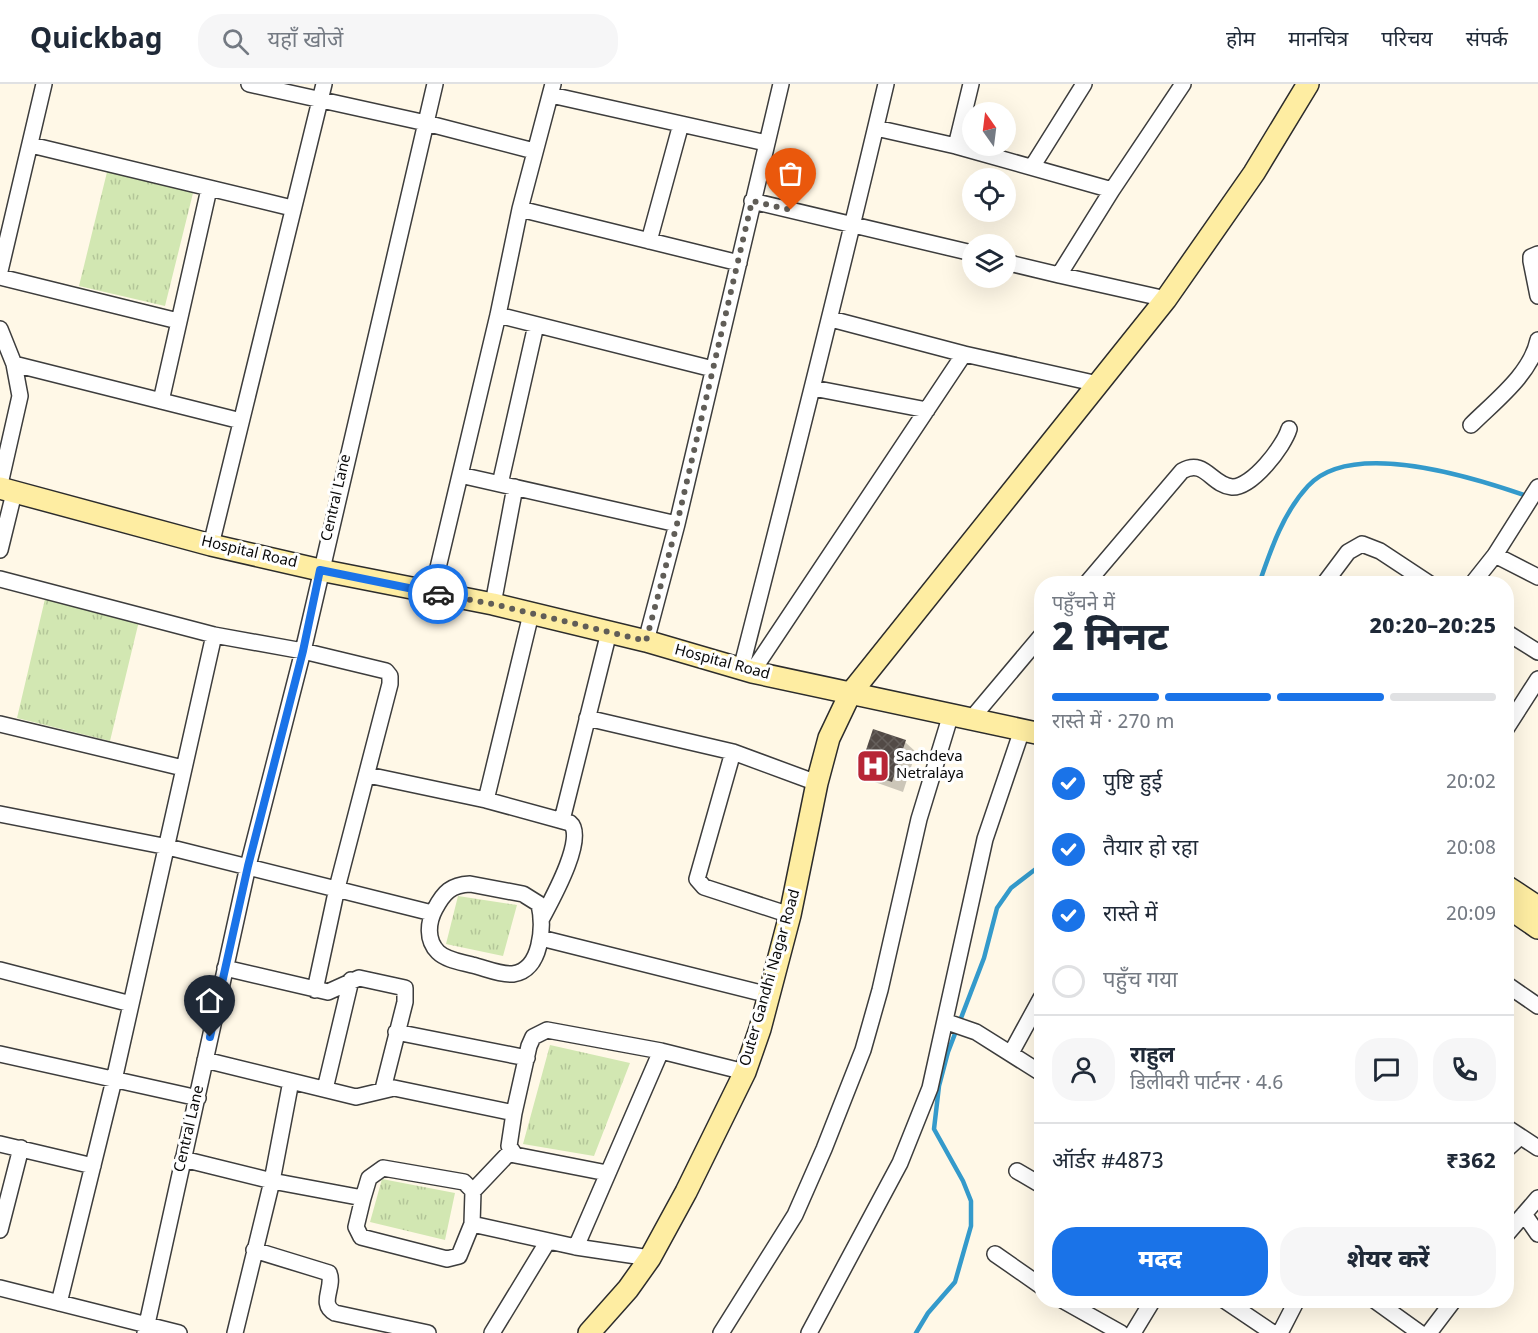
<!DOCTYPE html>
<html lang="hi">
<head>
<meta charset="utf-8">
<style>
	body { margin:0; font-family:Georgia,"Noto Sans Devanagari",serif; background:#f6f6f7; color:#1f2937; height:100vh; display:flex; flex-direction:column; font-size:22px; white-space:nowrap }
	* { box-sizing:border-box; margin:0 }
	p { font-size:20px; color:#747a83 }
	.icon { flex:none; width:33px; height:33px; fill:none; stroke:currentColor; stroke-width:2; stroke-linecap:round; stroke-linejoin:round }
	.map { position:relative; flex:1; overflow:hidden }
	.drawer { position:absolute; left:1034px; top:492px; width:480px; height:732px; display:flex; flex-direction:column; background:#fff; border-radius:24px; box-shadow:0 6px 24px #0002 }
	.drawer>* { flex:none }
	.needle { width:39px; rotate:346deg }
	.controls { position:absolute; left:962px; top:18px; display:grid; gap:12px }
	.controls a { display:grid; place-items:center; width:54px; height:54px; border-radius:50%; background:#fff; box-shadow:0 6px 24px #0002; font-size:30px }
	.pin { position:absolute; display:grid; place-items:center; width:51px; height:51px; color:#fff; margin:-62px -26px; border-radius:50% 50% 50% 0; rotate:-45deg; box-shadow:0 0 6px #0007 }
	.pin .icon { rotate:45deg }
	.courier { position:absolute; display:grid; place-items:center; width:60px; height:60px; margin:-30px; border:4px solid #1a73e8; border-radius:50%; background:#fff; color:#222; box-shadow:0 2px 8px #0007 }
	.head em { font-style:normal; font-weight:800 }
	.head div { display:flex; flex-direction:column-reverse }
	.head { display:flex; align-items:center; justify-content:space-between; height:102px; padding:0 18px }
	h1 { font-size:39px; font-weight:800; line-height:45px }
	.bar { display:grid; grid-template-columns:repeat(4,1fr); gap:9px 6px; align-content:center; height:72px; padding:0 18px }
	.bar i { height:8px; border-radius:4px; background:#e0e1e3 }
	.bar .selected { background:#1a73e8 }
	.bar p { grid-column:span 4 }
	.line { display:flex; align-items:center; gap:15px; padding:0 18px; border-top:2px solid #e0e1e3 }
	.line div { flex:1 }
	.round { display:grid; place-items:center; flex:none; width:63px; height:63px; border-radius:24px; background:#f6f6f7 }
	ol { padding:0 18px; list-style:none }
	li { display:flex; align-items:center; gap:18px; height:66px }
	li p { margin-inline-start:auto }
	li .icon { padding:6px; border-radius:50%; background:#1a73e8; color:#fff; stroke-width:4 }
	li:last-child { color:#747a83 }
	li i { width:33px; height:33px; border:3px solid #e0e1e3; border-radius:50% }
	.primary-button { display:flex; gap:12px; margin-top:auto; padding:12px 18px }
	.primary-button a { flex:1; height:69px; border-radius:24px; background:#1a73e8; color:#fff; font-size:24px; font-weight:800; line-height:69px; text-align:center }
	.primary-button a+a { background:#f6f6f7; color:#1f2937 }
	header { display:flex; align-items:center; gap:36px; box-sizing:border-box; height:84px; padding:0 30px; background:#fff; border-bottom:2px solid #e0e1e3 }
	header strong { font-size:28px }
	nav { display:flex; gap:33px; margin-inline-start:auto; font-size:21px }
	.search { width:420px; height:54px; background:#f6f6f7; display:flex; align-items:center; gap:15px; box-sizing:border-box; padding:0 21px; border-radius:24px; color:#747a83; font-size:22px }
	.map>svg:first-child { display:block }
	.grass { fill:url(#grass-tufts) }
	.shadow { fill:#0003 }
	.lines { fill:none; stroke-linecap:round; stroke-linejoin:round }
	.stream { stroke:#349acb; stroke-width:4.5 }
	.building { fill:url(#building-cross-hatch) }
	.street-casing { stroke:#3d3d3d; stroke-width:18 }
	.secondary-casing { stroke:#2c2c2c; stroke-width:24 }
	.street { stroke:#fff; stroke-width:15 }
	.secondary { stroke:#feeda2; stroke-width:21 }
	.done { stroke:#605d57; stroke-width:6; stroke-dasharray:0 10.8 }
	.route { stroke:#1a73e8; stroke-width:8 }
	.labels { text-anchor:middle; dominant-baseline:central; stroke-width:6; stroke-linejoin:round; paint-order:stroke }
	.street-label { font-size:15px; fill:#0a0a0a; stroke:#fff }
	.poi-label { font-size:15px; fill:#0a0a0a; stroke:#fff; text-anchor:start }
</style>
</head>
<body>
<header>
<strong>Quickbag</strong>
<div class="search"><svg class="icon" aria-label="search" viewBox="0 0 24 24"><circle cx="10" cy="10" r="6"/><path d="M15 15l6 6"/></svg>यहाँ खोजें</div>
<nav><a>होम</a><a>मानचित्र</a><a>परिचय</a><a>संपर्क</a></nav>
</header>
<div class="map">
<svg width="1538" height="1249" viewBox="0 0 1538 1249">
	<defs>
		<pattern id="grass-tufts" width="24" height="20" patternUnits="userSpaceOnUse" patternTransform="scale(1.5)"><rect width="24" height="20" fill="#d2e7b2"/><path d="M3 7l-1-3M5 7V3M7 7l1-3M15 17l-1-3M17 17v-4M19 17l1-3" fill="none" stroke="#b3c598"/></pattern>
		<pattern id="building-cross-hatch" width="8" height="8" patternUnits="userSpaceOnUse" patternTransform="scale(1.5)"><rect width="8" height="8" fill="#524a46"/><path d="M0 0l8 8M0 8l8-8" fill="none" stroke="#66605c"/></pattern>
	</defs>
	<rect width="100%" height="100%" fill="#fff8e7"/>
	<!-- grass -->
	<path class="grass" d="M108 84 194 105 165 222 79 202Z
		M45 515 139 537 110 657 17 634Z
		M458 812 517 821 503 872 446 860Z
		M550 961 630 979 594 1072 523 1060Z
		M382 1095 455 1109 445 1156 370 1138Z"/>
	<!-- shadow -->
	<path class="shadow" d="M905 658 916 668 903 708 872 697 861 687Z"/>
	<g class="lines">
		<!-- stream -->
		<path class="stream" d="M1259 500C1271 465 1283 429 1308 402 1352 354 1475 394 1527 412
			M916 1249 928 1229 955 1198 971 1142V1117L963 1097 934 1045 939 1002 948 968 984 874 997 824 1011 804 1041 781"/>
	</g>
	<!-- building -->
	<path class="building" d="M873 645 906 656 892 698 859 687Z"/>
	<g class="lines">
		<!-- street casing -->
		<g class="street-casing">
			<path id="street" d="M249 0 426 39 534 67
				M553 0 520 125 739 179
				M971 0 956 62 1112 106 1059 191 1166 215
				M551 11 766 59
				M876 44 956 62
				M31 61 292 124
				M1032 83 1084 0
				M1112 106 1183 0
				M752 117 972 169
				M649 157 681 40
				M1538 170 1531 173V177L1538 212
				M1005 178 1059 191
				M0 187 44 0
				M0 193 178 237
				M498 231 713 285
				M0 245 14 280 20 312 0 400
				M964 270 1098 300
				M14 280 241 337
				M813 304 927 326
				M161 317 209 105
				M1471 341C1495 317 1531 290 1538 256
				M460 391 677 440
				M500 400 536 241
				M211 461 324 0
				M0 466 14 409
				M1495 471 1538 493
				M0 495 214 551 303 567 386 587 390 592V600L337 804 315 906
				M1086 500 1182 387C1205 374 1211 401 1232 403 1252 404 1284 362 1289 345
				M1324 500 1348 468 1362 460 1380 467 1430 500
				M1472 500 1495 471 1538 403
				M432 509 498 231 520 125
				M493 520 515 403
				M1506 548 1538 568
				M646 557 677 440 781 0
				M741 585C791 390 840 195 886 0
				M752 588 964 270 831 235
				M587 634 733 668 817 699
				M972 634 1041 552
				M0 640 183 684
				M1506 645 1538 595
				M733 668 697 795 704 803 790 831
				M368 691 486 716 570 739C587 753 551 817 542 834
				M486 716 531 530
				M0 730 168 763 432 829
				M562 736 609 548
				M470 800 523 810 539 820C544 842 542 886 513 890 500 891 485 884 472 881 461 878 446 876 438 868 426 856 428 838 435 825 444 808 451 801 470 800Z
				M541 854 769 911
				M225 884 328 908 359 894 405 904V918L383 1005
				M0 886 131 920
				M1506 900 1538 922
				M947 938 976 948 1041 989
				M396 948 527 974
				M1011 969 1041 914
				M0 970 198 1014
				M205 976 356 1013 394 1004 514 1029 529 962 533 953 547 946 661 967 745 988
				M325 1005 351 896
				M514 1029 509 1062 515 1071 607 1089
				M1506 1043 1538 1064
				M0 1060 93 1082
				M1506 1066 1520 1053
				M183 1075 272 1097 363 1114 356 1143 361 1153 447 1175 459 1172 472 1140 576 1163 650 1174
				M1017 1087 1041 1101
				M473 1107 511 1067
				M363 1114 369 1094 383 1084 464 1098 473 1107 472 1140
				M1524 1130 1538 1150
				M0 1146 21 1064
				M1506 1151 1538 1114
				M576 1163 661 967
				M254 1166 329 1189C335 1203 318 1220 335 1229L428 1249
				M995 1170 1041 1202
				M0 1204 179 1249
				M1062 1216 1121 1249
				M1224 1216 1273 1249
				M1374 1216 1420 1249
				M59 1219 114 996 214 551
				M145 1249 248 782 303 567 435 0
				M235 1249 272 1097 291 997
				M492 1249 548 1157
				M721 1249 795 1131 824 1065 863 966 880 906 919 735 951 630
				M809 1249 900 1079 930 1004 985 755 1022 646
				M1133 1249 1153 1216
				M1280 1249 1297 1216
				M1429 1249 1454 1216"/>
		</g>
		<!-- secondary casing -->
		<g class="secondary-casing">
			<path id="secondary" d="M0 404 211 461 320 486 493 520 646 557 752 588 1041 650
				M1506 802 1538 823
				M1506 822 1538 844
				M589 1249 628 1205 650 1174 686 1108 745 988 760 945 790 831 817 699 829 654 850 610 1166 215 1254 89 1308 0"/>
		</g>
		<!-- street -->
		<use href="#street" class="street"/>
		<!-- secondary -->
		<use href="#secondary" class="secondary"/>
	</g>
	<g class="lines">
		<!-- done -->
		<path class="done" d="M438 510 493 520 646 557 677 440 752 117 791 126"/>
		<!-- route -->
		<path class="route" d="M210 953 248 782 303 567 320 486 438 510"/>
	</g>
	<!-- icons -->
	<defs>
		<g id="hospital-square" transform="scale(1.725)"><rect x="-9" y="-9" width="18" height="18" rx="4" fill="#b72536" stroke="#fff"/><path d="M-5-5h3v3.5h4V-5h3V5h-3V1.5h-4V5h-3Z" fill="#fff"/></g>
	</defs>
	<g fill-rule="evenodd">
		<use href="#hospital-square" x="873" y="682"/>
	</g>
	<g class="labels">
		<!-- street labels -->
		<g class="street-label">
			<text transform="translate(337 414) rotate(-77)">Central Lane</text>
			<text transform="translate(249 469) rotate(13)">Hospital Road</text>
			<text transform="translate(722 579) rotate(15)">Hospital Road</text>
			<text transform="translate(771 894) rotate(-74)">Outer Gandhi Nagar Road</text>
			<text transform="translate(190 1045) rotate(-77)">Central Lane</text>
		</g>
		<!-- poi labels -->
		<g class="poi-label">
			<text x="896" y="673">Sachdeva<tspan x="896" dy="17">Netralaya</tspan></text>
		</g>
	</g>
</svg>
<div class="controls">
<a><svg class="needle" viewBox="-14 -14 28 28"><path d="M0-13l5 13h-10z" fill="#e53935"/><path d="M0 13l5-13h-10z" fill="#747a83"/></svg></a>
<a><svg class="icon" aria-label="locate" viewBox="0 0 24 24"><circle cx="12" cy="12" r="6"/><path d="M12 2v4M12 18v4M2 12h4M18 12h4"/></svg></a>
<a><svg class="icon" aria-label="layers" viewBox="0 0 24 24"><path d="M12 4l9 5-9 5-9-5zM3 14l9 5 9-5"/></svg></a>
</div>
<div class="pin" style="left:791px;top:126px;background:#ea580c"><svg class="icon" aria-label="bag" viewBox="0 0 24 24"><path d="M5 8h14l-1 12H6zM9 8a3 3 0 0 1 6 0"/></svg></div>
<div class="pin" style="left:210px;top:953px;background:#1f2937"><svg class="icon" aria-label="home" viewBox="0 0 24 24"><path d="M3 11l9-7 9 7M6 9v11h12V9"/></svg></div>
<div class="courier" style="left:438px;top:510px"><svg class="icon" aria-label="car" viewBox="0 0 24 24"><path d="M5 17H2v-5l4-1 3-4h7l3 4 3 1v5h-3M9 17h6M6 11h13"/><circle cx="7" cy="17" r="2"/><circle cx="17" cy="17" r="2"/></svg></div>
<section class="drawer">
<div class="head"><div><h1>2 मिनट</h1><p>पहुँचने में</p></div><em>20:20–20:25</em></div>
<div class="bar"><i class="selected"></i><i class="selected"></i><i class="selected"></i><i></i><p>रास्ते में · 270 m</p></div>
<ol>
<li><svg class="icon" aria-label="check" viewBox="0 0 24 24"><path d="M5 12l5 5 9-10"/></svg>पुष्टि हुई<p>20:02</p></li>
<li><svg class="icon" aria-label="check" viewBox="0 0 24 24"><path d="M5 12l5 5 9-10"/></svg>तैयार हो रहा<p>20:08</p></li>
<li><svg class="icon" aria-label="check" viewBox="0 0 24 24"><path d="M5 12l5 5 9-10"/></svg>रास्ते में<p>20:09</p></li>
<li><i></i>पहुँच गया</li>
</ol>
<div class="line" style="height:108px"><a class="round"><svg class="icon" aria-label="person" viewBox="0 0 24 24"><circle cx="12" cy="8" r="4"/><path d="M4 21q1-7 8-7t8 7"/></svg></a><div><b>राहुल</b><p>डिलीवरी पार्टनर · 4.6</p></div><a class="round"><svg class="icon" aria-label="chat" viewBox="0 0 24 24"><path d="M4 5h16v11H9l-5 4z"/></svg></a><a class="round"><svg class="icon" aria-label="phone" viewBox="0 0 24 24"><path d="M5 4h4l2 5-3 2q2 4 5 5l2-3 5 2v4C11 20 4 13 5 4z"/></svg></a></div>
<div class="line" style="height:78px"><div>ऑर्डर #4873</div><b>₹362</b></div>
<div class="primary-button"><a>मदद</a><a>शेयर करें</a></div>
</section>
</div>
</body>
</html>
